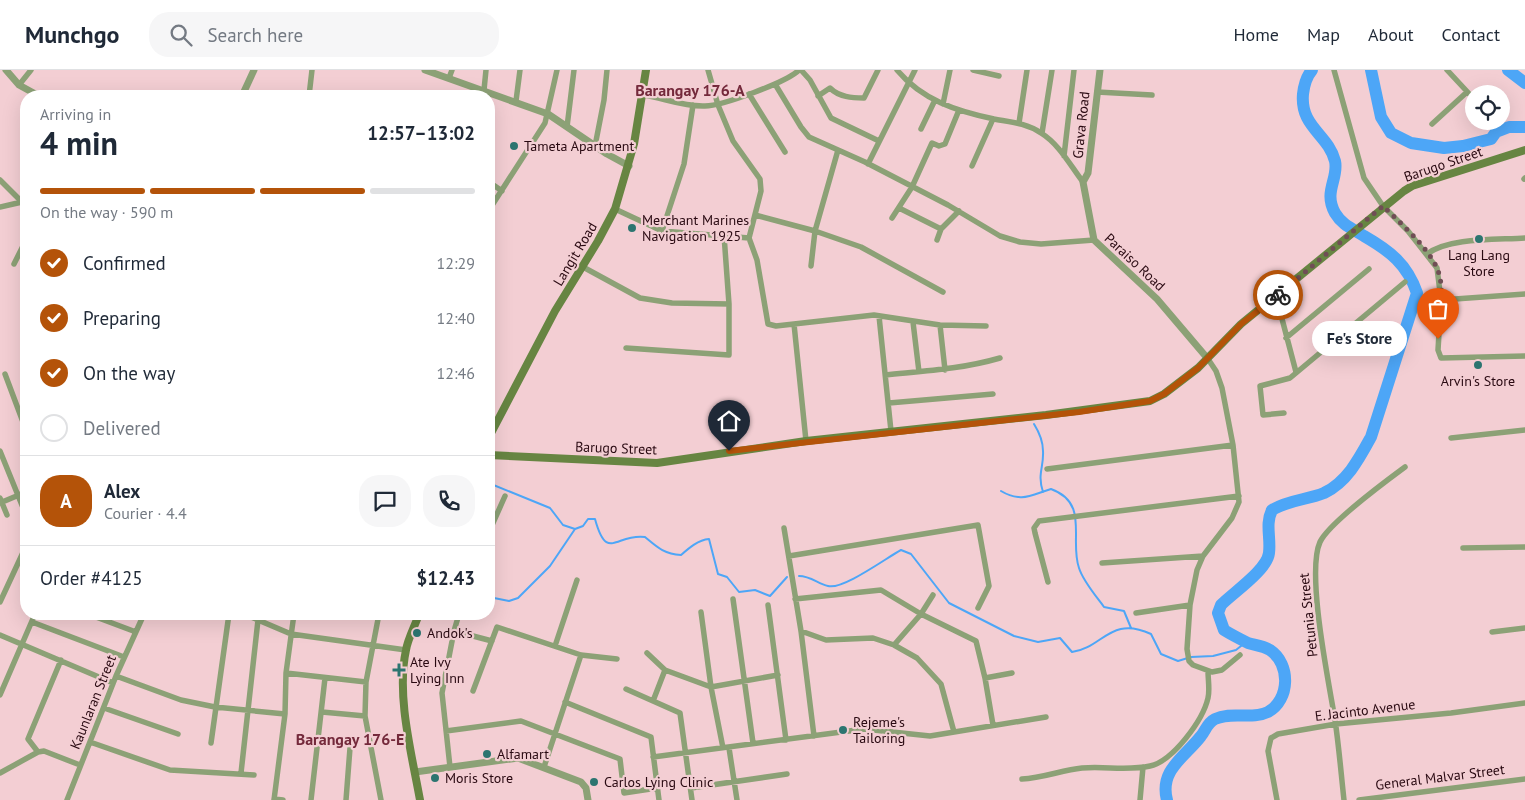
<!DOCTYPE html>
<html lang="en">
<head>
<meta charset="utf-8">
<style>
	body { margin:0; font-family:"PT Sans",sans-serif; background:#f6f6f7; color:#1f2937; height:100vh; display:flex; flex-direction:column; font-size:19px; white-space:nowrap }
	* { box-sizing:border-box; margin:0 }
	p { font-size:16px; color:#747a83 }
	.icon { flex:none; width:28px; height:28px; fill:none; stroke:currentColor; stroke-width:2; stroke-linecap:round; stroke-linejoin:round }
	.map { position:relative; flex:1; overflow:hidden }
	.sheet { position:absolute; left:20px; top:20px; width:475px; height:530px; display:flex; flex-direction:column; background:#fff; border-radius:20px; box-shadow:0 5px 20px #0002 }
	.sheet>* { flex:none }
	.buttons { position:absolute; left:1465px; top:15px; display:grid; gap:10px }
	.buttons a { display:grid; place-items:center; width:45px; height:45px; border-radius:50%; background:#fff; box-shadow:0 5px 20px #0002; font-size:25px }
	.pin { position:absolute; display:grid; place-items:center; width:42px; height:42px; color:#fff; margin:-51px -21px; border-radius:50% 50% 50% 0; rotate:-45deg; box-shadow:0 0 5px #0007 }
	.pin .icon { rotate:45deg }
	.courier { position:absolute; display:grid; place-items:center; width:50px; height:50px; margin:-25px; border:4px solid #b45309; border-radius:50%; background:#fff; color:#222; box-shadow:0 1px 6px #0007 }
	.bubble { position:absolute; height:35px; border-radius:18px; background:#fff; box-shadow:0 5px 20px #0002; font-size:16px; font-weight:600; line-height:35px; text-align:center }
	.head em { font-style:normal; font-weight:600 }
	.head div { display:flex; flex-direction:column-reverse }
	.head { display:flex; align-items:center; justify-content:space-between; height:85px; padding:0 20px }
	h1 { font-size:32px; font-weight:600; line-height:38px }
	.bar { display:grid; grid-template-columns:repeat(4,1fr); gap:8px 5px; align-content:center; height:60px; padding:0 20px }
	.bar i { height:6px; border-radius:4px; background:#e0e1e3 }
	.bar .on { background:#b45309 }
	.bar p { grid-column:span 4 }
	.line { display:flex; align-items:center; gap:12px; padding:0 20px; border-top:1px solid #e0e1e3 }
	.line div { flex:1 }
	.round { display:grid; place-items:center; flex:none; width:52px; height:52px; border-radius:20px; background:#f6f6f7 }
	ol { padding:0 20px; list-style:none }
	li { display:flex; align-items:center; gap:15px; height:55px }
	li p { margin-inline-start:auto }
	li .icon { padding:5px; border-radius:50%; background:#b45309; color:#fff; stroke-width:4 }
	li:last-child { color:#747a83 }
	li i { width:28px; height:28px; border:2px solid #e0e1e3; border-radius:50% }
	header { display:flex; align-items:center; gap:30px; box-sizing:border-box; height:70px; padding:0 25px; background:#fff; border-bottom:1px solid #e0e1e3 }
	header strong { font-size:24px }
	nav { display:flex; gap:28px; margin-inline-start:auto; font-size:18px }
	.search { width:350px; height:45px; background:#f6f6f7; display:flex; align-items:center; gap:12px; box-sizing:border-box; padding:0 18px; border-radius:20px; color:#747a83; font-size:19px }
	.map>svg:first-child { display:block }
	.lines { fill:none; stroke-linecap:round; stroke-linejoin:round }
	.stream { stroke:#4da6f7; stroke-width:2 }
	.river { stroke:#4da6f7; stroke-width:12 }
	.minor { stroke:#8ca176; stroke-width:5.5 }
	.tertiary { stroke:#8ca176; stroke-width:7 }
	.secondary { stroke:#678542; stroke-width:8 }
	.done { stroke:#704e55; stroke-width:5; stroke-dasharray:0 9 }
	.route { stroke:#b45309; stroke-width:6 }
	.poi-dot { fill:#2c7570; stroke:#f3ced3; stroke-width:2 }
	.labels { text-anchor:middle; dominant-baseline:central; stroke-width:4.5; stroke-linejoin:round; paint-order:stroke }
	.street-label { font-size:14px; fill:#290911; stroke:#f3ced3 }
	.poi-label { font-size:14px; fill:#290911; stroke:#f3ced3; text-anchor:start }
	.quarter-label { font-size:16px; font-weight:bold; fill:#74293b; stroke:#f3ced3 }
</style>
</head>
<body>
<header>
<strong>Munchgo</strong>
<div class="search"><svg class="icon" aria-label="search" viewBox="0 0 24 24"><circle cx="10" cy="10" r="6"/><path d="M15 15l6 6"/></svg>Search here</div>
<nav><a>Home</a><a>Map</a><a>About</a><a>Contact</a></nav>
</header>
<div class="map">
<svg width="1525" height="730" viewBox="0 0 1525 730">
	<rect width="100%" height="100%" fill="#f3ced3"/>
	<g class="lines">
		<!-- stream -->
		<path class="stream" d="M1034 354C1039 362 1043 371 1043 381 1044 397 1037 404 1043 422
			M491 414 550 438 563 455 575 459
			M1001 421C1021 433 1031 425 1051 419 1090 433 1069 470 1079 498 1083 511 1096 526 1104 537L1124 541 1131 558
			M799 506C811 506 818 514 828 516 843 520 886 488 901 480L911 484 949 533 1014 566 1038 572 1060 568 1072 582C1103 578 1110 545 1151 564L1161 584 1178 591 1191 587 1213 586 1236 580 1246 572
			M489 527 509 531 518 528 550 496 575 459 583 456 588 449H595C607 493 616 463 645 467 657 477 664 484 681 485 689 478 698 470 709 469L718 504 727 507 739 522 755 520 770 526 787 507"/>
		<!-- river -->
		<path class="river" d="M1371 0 1381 47 1391 63 1411 73 1444 78 1463 76 1491 69 1496 62 1509 57H1525
			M1508 0 1525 13
			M1167 730C1159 700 1185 687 1201 666 1206 660 1207 653 1215 649 1231 641 1252 650 1268 642 1290 630 1291 594 1270 580 1264 576 1255 575 1248 573 1240 569 1232 565 1224 560L1218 543 1221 535C1234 522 1267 500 1269 483 1271 468 1265 454 1272 440 1288 430 1307 430 1324 423 1347 412 1359 389 1371 367L1417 223C1407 194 1390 181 1364 166 1353 159 1342 155 1335 143 1323 122 1339 108 1335 91 1328 64 1300 57 1303 24 1304 15 1306 7 1312 0"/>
		<!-- minor -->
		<path class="minor" d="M708 0 718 35 733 71 760 109 761 121 749 168 757 190 768 254 776 256 874 245 940 255 986 256
			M801 0 810 10 831 48 879 71
			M897 0C922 30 956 41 994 49 1010 52 1026 53 1041 63 1059 74 1070 95 1083 112
			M973 0 999 6
			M1334 0 1364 108 1383 136 1408 161 1437 198 1441 230 1438 280 1441 288 1525 286
			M1447 0 1474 29
			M449 8 452 0
			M775 14 801 57 809 67 865 92 948 135 1000 166 1020 172 1041 174 1094 170
			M19 15 31 0
			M484 20 486 0
			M1097 22 1152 25
			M749 24 785 82
			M644 25C663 28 685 37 705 36 722 36 787 12 799 0
			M309 26 312 0
			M818 26 830 18C839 27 852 28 864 28L878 0
			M516 31 520 0
			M943 34 950 0
			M1019 53 1027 0
			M1432 54 1467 22
			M567 57 574 0
			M921 59 935 30
			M1042 63 1052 0
			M595 76 604 30 607 0
			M1064 86 1074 0
			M868 94 915 0
			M972 96 993 49
			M1524 109 1525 108
			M0 110 22 132H26
			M489 112 502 121
			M0 137 22 132
			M899 138 941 159
			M615 139 662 161 749 168
			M489 140 545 53 557 0
			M755 145 815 161 861 177 943 222
			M892 148 912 117 932 73 939 76 945 74 959 40
			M662 161 684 94 693 35
			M937 170 941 159 959 141
			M1427 184C1449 167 1498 170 1525 168
			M14 194 26 170
			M811 196 815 161 838 80
			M583 197 640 228 672 233 729 234
			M1276 226 1296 302
			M1441 230 1525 224
			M879 246 891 361
			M913 252 919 302
			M794 254 806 371
			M940 255 945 300
			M1286 268 1369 199
			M626 278 729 285V234L724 165
			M1208 289 1216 301 1222 318 1233 375 1239 432 1232 448 1203 486 1197 500 1190 535 1187 579 1189 591 1193 595 1212 602 1222 600 1240 585
			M5 304 26 360
			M886 305C925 301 962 299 1000 288
			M889 333 993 324
			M1284 343 1263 345 1260 316 1290 308 1405 212
			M1451 368 1525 360
			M0 381 26 445
			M1047 399 1233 375
			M0 428 7 445
			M0 433 26 422
			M784 458 801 561 814 666
			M489 462 505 426
			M1463 478 1525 477
			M789 486 978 455 989 516 978 538
			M1102 493 1203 486
			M1048 512 1035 463 1034 458 1039 451 1239 426
			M733 529 753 673
			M795 529 881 520 921 544 976 571 985 608 993 655
			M0 532 26 476
			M768 535 786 670
			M701 542 711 617 723 678
			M1136 543 1190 535
			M88 544 136 562
			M244 544 291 564 406 580
			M379 544 366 612 365 646 381 730
			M32 552 124 587
			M454 561 492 571
			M801 561 826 570 873 568 894 575 917 588 941 614 954 662
			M1492 562 1525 558
			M0 565 113 613
			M894 575 921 544 933 525
			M555 576 577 510
			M647 583 665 600 711 617 778 605
			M286 603 366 612
			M116 606 181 630 215 637 285 644
			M985 608 1012 603
			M626 619 680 643 692 730
			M473 621 497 557 581 585 617 589
			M0 625 35 544
			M653 631 665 600
			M565 632 651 667 659 730
			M104 638 178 664
			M322 642 365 646
			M446 661 521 651 620 689 624 723 657 718
			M90 672 170 700 254 705
			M211 673 229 544
			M729 678 737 730
			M38 682 28 669 61 590
			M653 687 864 659 930 666 1046 647
			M450 697 442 623 454 561 459 544
			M544 697 581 585
			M0 703 38 682 44 681 80 695
			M241 703 258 550
			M1022 709C1043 708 1062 700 1082 698 1105 696 1128 701 1150 696 1173 691 1203 650 1208 628 1210 620 1208 610 1208 601
			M691 718 787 704
			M274 729 283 730
			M67 730 116 606 144 544
			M274 730 285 644 286 603 294 544
			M311 730 325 608
			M346 730 350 678
			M1140 730 1143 697
			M1277 730 1268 681 1271 668 1278 664 1336 654 1451 643 1525 633
			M1344 730C1341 703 1339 677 1335 650 1329 613 1306 503 1320 472 1329 453 1386 411 1405 397
			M1359 730 1525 709"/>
		<!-- tertiary -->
		<path class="tertiary" d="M6 0 19 15 39 26
			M425 0 548 44 607 84 629 96
			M1100 0 1088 103 1083 112 1094 170 1157 229 1208 289
			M242 26 254 0
			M415 702 518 688 581 712 586 718 588 730"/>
		<!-- secondary -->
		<path class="secondary" d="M489 367 555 241 598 171 615 139 634 74 646 0
			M489 385 657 393 806 371 1046 345 1150 331 1164 324 1198 298 1241 254 1404 121 1412 116 1525 80
			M419 544C415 556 408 568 406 580 396 626 412 685 420 730"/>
	</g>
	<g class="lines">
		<!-- done -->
		<path class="done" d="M1278 225 1383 136C1400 153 1433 181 1439 204 1445 225 1439 248 1438 269"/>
		<!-- route -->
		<path class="route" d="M729 381 1079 342 1150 331 1164 324 1198 298 1241 254 1278 225"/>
	</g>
	<!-- markers -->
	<g class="poi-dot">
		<circle cx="514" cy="76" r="5"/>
		<circle cx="632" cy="158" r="5"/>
		<circle cx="1479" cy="169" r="5"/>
		<circle cx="1478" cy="295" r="5"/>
		<circle cx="417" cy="563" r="5"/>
		<path d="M396.5 592.5h5v5h5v5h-5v5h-5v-5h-5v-5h5z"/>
		<circle cx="843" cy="660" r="5"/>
		<circle cx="487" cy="684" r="5"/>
		<circle cx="435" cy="708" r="5"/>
		<circle cx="594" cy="712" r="5"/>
	</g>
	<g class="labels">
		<!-- street labels -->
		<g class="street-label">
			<text transform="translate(1081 55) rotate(-84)">Grava Road</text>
			<text transform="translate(1443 94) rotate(-19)">Barugo Street</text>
			<text transform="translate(575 184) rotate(-59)">Langit Road</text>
			<text transform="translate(1135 192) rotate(43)">Paraiso Road</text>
			<text transform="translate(616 378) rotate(2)">Barugo Street</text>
			<text transform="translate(1308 545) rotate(-96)">Petunia Street</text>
			<text transform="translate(93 632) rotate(-68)">Kaunlaran Street</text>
			<text transform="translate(1365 640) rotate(-7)">E. Jacinto Avenue</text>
			<text transform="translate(1440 707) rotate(-7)">General Malvar Street</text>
		</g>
		<!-- poi labels -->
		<g class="poi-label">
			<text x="524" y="76">Tameta Apartment</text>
			<text x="642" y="150">Merchant Marines<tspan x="642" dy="16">Navigation 1925</tspan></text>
			<text x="1479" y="185" text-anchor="middle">Lang Lang<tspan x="1479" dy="16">Store</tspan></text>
			<text x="1478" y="311" text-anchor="middle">Arvin's Store</text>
			<text x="427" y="563">Andok's</text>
			<text x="410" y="592">Ate Ivy<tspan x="410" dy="16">Lying Inn</tspan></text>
			<text x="853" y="652">Rejeme's<tspan x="853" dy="16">Tailoring</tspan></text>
			<text x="497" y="684">Alfamart</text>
			<text x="445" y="708">Moris Store</text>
			<text x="604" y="712">Carlos Lying Clinic</text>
		</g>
		<!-- quarter labels -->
		<g class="quarter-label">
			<text x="690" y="20">Barangay 176-A</text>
			<text x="350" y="669">Barangay 176-E</text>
		</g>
	</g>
</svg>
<div class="buttons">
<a><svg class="icon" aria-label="locate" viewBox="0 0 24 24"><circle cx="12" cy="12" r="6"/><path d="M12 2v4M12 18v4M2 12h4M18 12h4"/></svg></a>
</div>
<div class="pin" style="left:1438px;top:269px;background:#ea580c"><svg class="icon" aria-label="bag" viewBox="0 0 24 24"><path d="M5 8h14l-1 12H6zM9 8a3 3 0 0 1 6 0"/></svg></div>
<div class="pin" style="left:729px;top:381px;background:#1f2937"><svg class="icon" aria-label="home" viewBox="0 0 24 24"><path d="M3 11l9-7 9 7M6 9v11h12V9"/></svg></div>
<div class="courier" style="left:1278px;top:225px"><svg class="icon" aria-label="bike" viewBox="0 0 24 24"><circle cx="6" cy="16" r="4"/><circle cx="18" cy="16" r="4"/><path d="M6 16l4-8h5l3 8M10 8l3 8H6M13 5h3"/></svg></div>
<div class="bubble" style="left:1312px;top:251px;width:95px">Fe's Store</div>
<section class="sheet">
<div class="head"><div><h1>4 min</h1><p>Arriving in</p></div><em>12:57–13:02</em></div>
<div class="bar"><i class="on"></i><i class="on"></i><i class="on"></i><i></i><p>On the way · 590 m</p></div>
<ol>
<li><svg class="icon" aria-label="check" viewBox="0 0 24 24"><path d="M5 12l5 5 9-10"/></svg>Confirmed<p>12:29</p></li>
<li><svg class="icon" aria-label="check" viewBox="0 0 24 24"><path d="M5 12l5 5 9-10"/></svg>Preparing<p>12:40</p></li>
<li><svg class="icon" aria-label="check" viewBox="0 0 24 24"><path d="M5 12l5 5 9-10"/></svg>On the way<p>12:46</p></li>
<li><i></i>Delivered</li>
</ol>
<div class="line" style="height:90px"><b class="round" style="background:#b45309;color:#fff">A</b><div><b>Alex</b><p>Courier · 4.4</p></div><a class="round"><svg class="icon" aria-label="chat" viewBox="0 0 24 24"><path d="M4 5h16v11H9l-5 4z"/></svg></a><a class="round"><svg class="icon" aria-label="phone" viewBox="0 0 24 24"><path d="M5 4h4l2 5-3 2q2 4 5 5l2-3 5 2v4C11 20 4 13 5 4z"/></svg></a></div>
<div class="line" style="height:65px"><div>Order #4125</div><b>$12.43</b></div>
</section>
</div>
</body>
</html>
